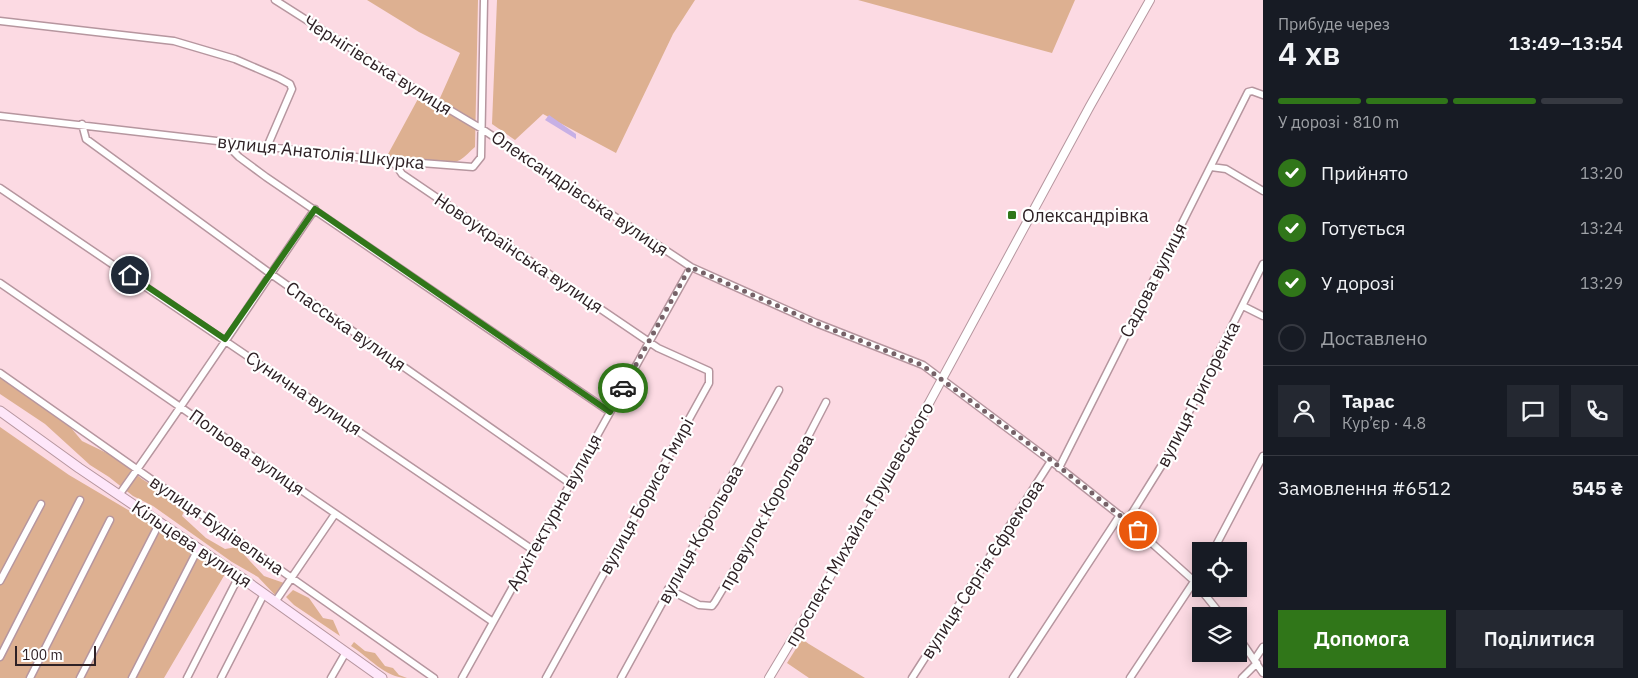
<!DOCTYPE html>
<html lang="uk">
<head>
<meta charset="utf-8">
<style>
	body { margin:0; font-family:"IBM Plex Sans",sans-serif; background:#242831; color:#f1f3f6; height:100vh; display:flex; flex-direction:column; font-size:19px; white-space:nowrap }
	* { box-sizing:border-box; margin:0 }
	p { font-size:16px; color:#9ea1a6 }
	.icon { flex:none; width:28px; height:28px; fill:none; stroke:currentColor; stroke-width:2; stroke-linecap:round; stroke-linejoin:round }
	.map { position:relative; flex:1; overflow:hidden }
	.details { display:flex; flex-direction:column; background:#171b24; width:375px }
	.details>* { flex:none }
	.tools { position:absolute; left:1192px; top:542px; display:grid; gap:10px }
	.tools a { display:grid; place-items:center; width:55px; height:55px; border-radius:0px; background:#171b24; box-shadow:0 2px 12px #0003; font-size:25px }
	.scale { position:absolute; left:15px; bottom:12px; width:81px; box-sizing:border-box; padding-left:5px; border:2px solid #2e2125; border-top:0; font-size:14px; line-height:18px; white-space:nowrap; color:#2e2125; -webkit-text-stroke:4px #fff; paint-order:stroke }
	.pin { position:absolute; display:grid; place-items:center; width:42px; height:42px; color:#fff; margin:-21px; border:2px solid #fff; border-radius:50%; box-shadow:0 1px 5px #0007 }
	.courier { position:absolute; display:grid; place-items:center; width:50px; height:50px; margin:-25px; border:4px solid #307619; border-radius:50%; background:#fff; color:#222; box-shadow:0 1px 6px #0007 }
	.head em { font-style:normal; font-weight:600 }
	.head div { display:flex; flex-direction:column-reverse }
	.head { display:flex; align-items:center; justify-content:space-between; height:85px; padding:0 15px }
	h1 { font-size:32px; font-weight:600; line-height:38px }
	.bar { display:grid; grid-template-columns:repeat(4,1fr); gap:8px 5px; align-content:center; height:60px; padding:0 15px }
	.bar i { height:6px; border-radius:4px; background:#363941 }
	.bar .current { background:#307619 }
	.bar p { grid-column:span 4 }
	.line { display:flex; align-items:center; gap:12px; padding:0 15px; border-top:1px solid #363941 }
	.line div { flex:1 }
	.round { display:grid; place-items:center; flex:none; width:52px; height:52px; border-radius:0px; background:#242831 }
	ol { padding:0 15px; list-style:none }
	li { display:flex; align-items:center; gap:15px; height:55px }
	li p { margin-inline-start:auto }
	li .icon { padding:5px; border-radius:50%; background:#307619; color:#fff; stroke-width:4 }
	li:last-child { color:#9ea1a6 }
	li i { width:28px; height:28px; border:2px solid #363941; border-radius:50% }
	.cta { display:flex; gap:10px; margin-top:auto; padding:10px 15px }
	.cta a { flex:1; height:58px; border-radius:0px; background:#307619; color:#fff; font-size:20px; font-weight:600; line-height:58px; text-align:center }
	.cta a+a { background:#242831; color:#f1f3f6 }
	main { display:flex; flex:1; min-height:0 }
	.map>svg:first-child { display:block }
	.green { fill:#ddb091 }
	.water { fill:#c7b0e5 }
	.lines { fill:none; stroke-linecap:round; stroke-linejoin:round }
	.minor-casing { stroke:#b6969f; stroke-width:9 }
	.tertiary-casing { stroke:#b6969f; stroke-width:10 }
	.secondary-casing { stroke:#b6969f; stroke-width:11 }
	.minor { stroke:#fff; stroke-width:6 }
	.tertiary { stroke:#fff; stroke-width:8 }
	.secondary { stroke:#fee7fa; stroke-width:9 }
	.done { stroke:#766268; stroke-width:5; stroke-dasharray:0 9 }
	.route { stroke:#307619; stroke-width:6 }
	.poi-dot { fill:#307619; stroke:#fff; stroke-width:2 }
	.labels { text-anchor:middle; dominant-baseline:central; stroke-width:4.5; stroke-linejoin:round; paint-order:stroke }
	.street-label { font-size:18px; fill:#2e2125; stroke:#fff }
	.poi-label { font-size:18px; fill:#2e2125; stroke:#fff; text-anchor:start }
</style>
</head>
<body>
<main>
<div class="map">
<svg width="1263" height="678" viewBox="0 0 1263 678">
	<rect width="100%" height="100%" fill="#fcdae3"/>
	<!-- green -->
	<path class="green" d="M367 0H478L475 147C470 151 465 157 460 160 445 168 405 159 387 156L419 97 436 107 460 53 419 32Z
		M497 0H695L673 34 616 153 543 114 515 140 492 124Z
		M858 0H1075L1052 53Z
		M0 376 67 423 82 441 117 458 142 479 186 507 182 516 206 538 225 549 237 547 264 576 284 583 275 595 258 577 232 562 153 506 133 496 109 477 90 465 45 424 0 394Z
		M0 427 69 475 228 569 164 678H0Z
		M293 590 309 598 323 618 333 620 340 636 294 605 286 597Z
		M802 639 809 644 865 678H809L787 663Z
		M354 642 365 651 375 653 385 666 393 668 399 675 407 678C385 678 369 657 351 646Z"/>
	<!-- water -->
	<path class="water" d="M549 115 576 134V139L545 120Z"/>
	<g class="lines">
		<!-- minor casing -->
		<g class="minor-casing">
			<path id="minor" d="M275 0 418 91 482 129 691 267 816 323 923 365 1051 461 1127 521 1193 580 1222 616
				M0 21 174 41 235 59 279 78 290 84 292 89 267 147
				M0 116 382 160 473 167 481 157 484 0
				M82 124 86 139 271 274 571 484
				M224 142 239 157 266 177 610 412
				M393 161 402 174 658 348 709 371V383L546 678
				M1211 167 1226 169 1263 191
				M0 188 533 550
				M0 283 493 622
				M1243 306 1263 316
				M0 373 434 678
				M1059 468 1248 92 1252 91 1263 95
				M119 495C186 401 250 304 315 209
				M1127 521 1165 460 1263 264
				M1213 551 1263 456
				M0 581 41 504
				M668 589 699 605 712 606 715 602 771 508 826 402
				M275 602 335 514
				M1239 638 1263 673
				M0 657 80 500
				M1255 659 1263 647
				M30 678 110 520
				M80 678 160 522
				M132 678 198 549
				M187 678 239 576
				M221 678 264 594
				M331 678 346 652
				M462 678 691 267
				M621 678 779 390
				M912 678 1051 461
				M1013 678 1120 515
				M1130 678 1201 571
				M1242 678 1257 663"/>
		</g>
		<!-- tertiary casing -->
		<g class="tertiary-casing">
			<path id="tertiary" d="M769 678 883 488 1090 106 1150 0"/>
		</g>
		<!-- secondary casing -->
		<g class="secondary-casing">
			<path id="secondary" d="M0 411 79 468 239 576 382 678"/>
		</g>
		<!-- minor -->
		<use href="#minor" class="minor"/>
		<!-- tertiary -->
		<use href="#tertiary" class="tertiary"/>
		<!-- secondary -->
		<use href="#secondary" class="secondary"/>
	</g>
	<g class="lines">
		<!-- done -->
		<path class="done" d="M623 388 690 267 816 323 922 365 1052 461 1138 530"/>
		<!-- route -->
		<path class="route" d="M130 275 225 339 315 209 610 412 623 388"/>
	</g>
	<!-- markers -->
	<rect class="poi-dot" x="1007" y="210" width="10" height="10" rx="2.5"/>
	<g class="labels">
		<!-- street labels -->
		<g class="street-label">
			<text transform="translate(378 65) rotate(32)">Чернігівська вулиця</text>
			<text transform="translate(321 152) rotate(6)">вулиця Анатолія Шкурка</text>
			<text transform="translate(580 193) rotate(34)">Олександрівська вулиця</text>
			<text transform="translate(519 253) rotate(34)">Новоукраїнська вулиця</text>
			<text transform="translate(1153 280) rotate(-63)">Садова вулиця</text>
			<text transform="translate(346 326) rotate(35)">Спасська вулиця</text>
			<text transform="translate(304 393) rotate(34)">Сунична вулиця</text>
			<text transform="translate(1198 394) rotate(-63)">вулиця Григоренка</text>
			<text transform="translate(247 452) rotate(35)">Польова вулиця</text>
			<text transform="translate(646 496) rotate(-61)">вулиця Бориса Гмирі</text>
			<text transform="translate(554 512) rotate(-61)">Архітектурна вулиця</text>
			<text transform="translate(766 512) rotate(-61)">провулок Корольова</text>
			<text transform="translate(859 524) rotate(-60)">проспект Михайла Грушевського</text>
			<text transform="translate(217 525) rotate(35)">вулиця Будівельна</text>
			<text transform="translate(700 534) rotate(-61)">вулиця Корольова</text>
			<text transform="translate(192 544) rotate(34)">Кільцева вулиця</text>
			<text transform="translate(982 569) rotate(-57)">вулиця Сергія Єфремова</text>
		</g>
		<!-- poi labels -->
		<g class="poi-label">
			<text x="1022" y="215">Олександрівка</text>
		</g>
	</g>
</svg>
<div class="tools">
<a><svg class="icon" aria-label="locate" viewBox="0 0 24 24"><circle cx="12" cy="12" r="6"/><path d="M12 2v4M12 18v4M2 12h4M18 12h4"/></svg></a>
<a><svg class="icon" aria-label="layers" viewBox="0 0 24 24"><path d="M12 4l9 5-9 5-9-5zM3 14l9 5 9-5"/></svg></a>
</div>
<div class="scale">100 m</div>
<div class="pin" style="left:1138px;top:530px;background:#ea580c"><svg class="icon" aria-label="bag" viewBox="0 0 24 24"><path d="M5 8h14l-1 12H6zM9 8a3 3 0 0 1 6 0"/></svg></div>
<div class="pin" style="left:130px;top:275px;background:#1f2937"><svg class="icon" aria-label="home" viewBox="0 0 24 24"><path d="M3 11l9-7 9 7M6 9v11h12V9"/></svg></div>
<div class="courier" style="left:623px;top:388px"><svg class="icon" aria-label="car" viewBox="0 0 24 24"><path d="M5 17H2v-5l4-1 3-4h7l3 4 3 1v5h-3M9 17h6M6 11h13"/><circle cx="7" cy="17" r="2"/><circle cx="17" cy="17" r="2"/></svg></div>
</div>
<section class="details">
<div class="head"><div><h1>4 хв</h1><p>Прибуде через</p></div><em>13:49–13:54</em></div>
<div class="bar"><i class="current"></i><i class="current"></i><i class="current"></i><i></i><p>У дорозі · 810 m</p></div>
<ol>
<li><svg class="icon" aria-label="check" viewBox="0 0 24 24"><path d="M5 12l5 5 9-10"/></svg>Прийнято<p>13:20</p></li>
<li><svg class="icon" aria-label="check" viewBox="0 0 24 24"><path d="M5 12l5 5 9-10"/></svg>Готується<p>13:24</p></li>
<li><svg class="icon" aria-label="check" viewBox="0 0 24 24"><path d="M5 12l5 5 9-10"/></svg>У дорозі<p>13:29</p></li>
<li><i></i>Доставлено</li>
</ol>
<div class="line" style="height:90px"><a class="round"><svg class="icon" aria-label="person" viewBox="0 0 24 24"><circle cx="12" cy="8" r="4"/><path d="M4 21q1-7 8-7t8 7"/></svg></a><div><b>Тарас</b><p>Кур’єр · 4.8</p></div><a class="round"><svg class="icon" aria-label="chat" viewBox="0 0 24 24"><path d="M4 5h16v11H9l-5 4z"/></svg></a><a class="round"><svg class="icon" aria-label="phone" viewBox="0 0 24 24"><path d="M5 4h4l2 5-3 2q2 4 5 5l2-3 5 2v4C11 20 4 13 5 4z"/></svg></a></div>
<div class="line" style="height:65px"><div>Замовлення #6512</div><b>545 ₴</b></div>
<div class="cta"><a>Допомога</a><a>Поділитися</a></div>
</section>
</main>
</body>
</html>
